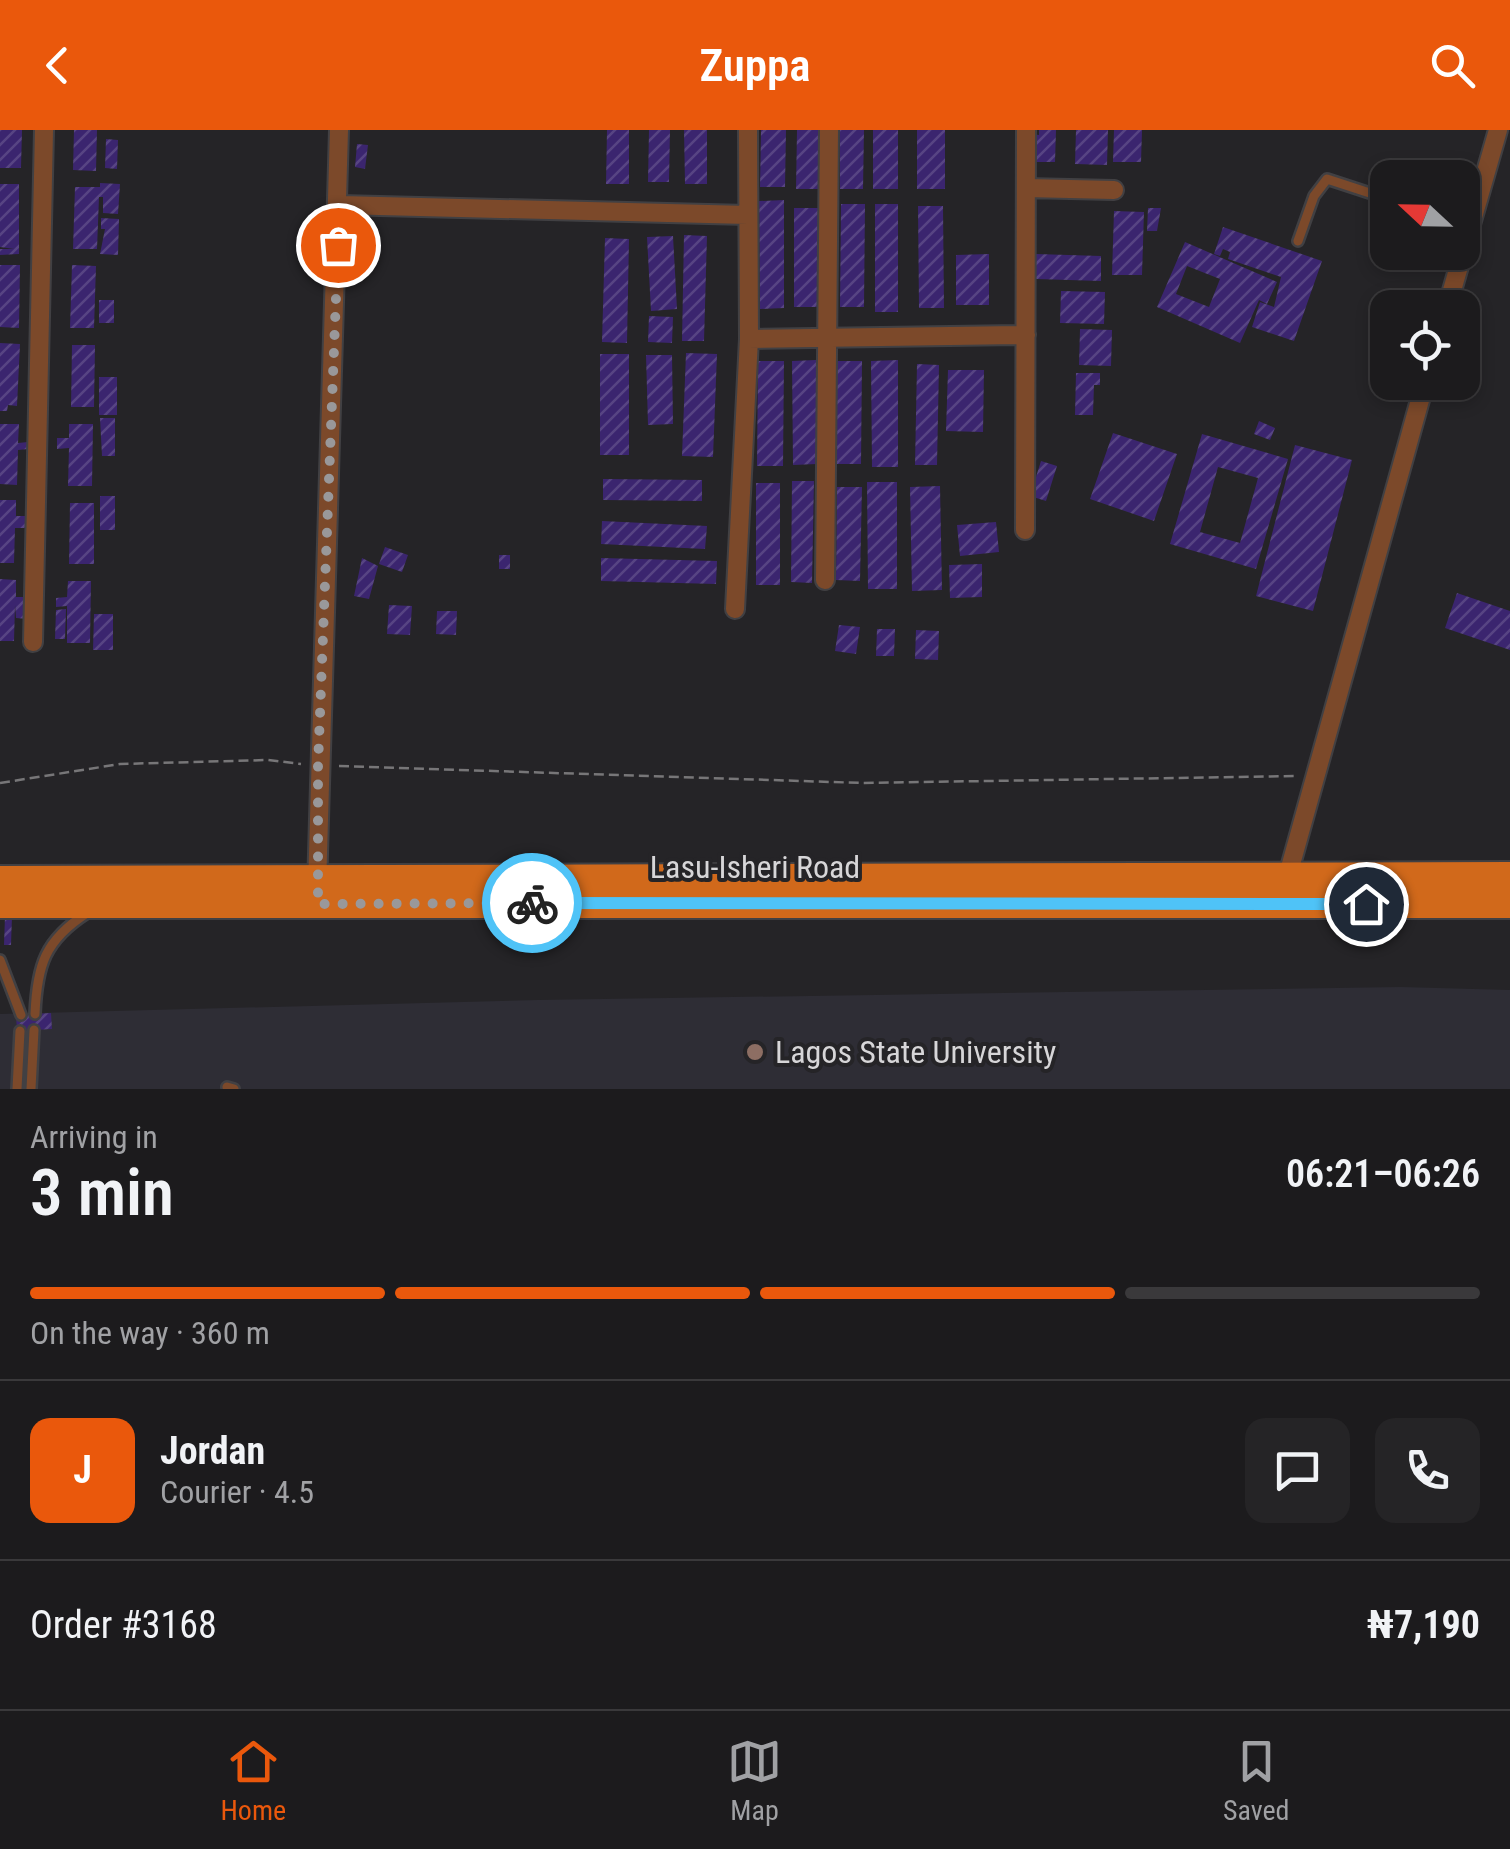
<!DOCTYPE html>
<html lang="en">
<head>
<meta charset="utf-8">
<style>
	body { margin:0; font-family:"Roboto Condensed",sans-serif; background:#252426; color:#f1f3f6; height:100vh; display:flex; flex-direction:column; font-size:38px; white-space:nowrap }
	* { box-sizing:border-box; margin:0 }
	p { font-size:32px; color:#a0a1a4 }
	.icon { flex:none; width:55px; height:55px; fill:none; stroke:currentColor; stroke-width:2; stroke-linecap:round; stroke-linejoin:round }
	.map { position:relative; height:959px; overflow:hidden }
	.sheet { display:flex; flex-direction:column; background:#1c1b1d; flex:1 }
	.sheet>* { flex:none }
	.needle { width:65px; rotate:292deg }
	.fabs { position:absolute; left:1370px; top:30px; display:grid; gap:20px }
	.fabs a { display:grid; place-items:center; width:110px; height:110px; border-radius:20px; background:#1c1b1d; box-shadow:0 5px 15px #0003,0 0 0 2px #3a393b; font-size:50px }
	.pin { position:absolute; display:grid; place-items:center; width:85px; height:85px; color:#fff; margin:-42px; border:5px solid #fff; border-radius:50%; box-shadow:0 2px 10px #0007 }
	.courier { position:absolute; display:grid; place-items:center; width:100px; height:100px; margin:-50px; border:8px solid #4fc3f7; border-radius:50%; background:#fff; color:#222; box-shadow:0 2px 12px #0007 }
	.overview em { font-style:normal; font-weight:600 }
	.overview div { display:flex; flex-direction:column-reverse }
	.overview { display:flex; align-items:center; justify-content:space-between; height:170px; padding:0 30px }
	h1 { font-size:65px; font-weight:600; line-height:75px }
	.bar { display:grid; grid-template-columns:repeat(4,1fr); gap:15px 10px; align-content:center; height:120px; padding:0 30px }
	.bar i { height:12px; border-radius:8px; background:#3a393b }
	.bar .selected { background:#ea580c }
	.bar p { grid-column:span 4 }
	.line { display:flex; align-items:center; gap:25px; padding:0 30px; border-top:2px solid #3a393b }
	.line div { flex:1 }
	.round { display:grid; place-items:center; flex:none; width:105px; height:105px; border-radius:20px; background:#252426 }
	header { display:flex; justify-content:space-between; align-items:center; height:130px; padding:0 30px; background:#ea580c; color:#fff; font-size:45px; font-weight:600 }
	.tab-bar { display:flex; justify-content:space-around; align-items:center; height:140px; border-top:2px solid #3a393b; background:#1c1b1d; font-size:28px; color:#a0a1a4 }
	.tab-bar a { display:grid; justify-items:center; gap:5px }
	.tab-bar .selected { color:#ea580c }
	.map>svg:first-child { display:block }
	.built { fill:#2e2d35 }
	.building { fill:url(#building-hatch); fill-rule:evenodd }
	.lines { fill:none; stroke-linecap:round; stroke-linejoin:round }
	.service-casing { stroke:#414043; stroke-width:14 }
	.minor-casing { stroke:#414043; stroke-width:22 }
	.primary-casing { stroke:#414043; stroke-width:32 }
	.path { stroke:#777678; stroke-width:2.5; stroke-dasharray:10 5; stroke-linecap:butt }
	.service { stroke:#7c492a; stroke-width:9 }
	.minor { stroke:#7c492a; stroke-width:18 }
	.primary { stroke:#d1691b; stroke-width:28 }
	.done { stroke:#99989a; stroke-width:10; stroke-dasharray:0 18 }
	.route { stroke:#4fc3f7; stroke-width:12 }
	.education-dot { fill:#8d6e63; stroke:#252427; stroke-width:4 }
	.labels { text-anchor:middle; dominant-baseline:central; stroke-width:8; stroke-linejoin:round; paint-order:stroke }
	.street-label { font-size:32px; fill:#d7d6d8; stroke:#252427 }
	.poi-label { font-size:32px; fill:#d7d6d8; stroke:#252427; text-anchor:start }
</style>
</head>
<body>
<header><svg class="icon" aria-label="back" viewBox="0 0 24 24"><path d="M15 5l-7 7 7 7"/></svg>Zuppa<svg class="icon" aria-label="search" viewBox="0 0 24 24"><circle cx="10" cy="10" r="6"/><path d="M15 15l6 6"/></svg></header>
<div class="map">
<svg width="1510" height="959" viewBox="0 0 1510 959">
	<defs>
		<pattern id="building-hatch" width="6" height="6" patternUnits="userSpaceOnUse" patternTransform="scale(2.5)"><rect width="6" height="6" fill="#3b256f"/><path d="M-1 1l2-2M0 6l6-6M5 7l2-2" fill="none" stroke="#574483"/></pattern>
	</defs>
	<rect width="100%" height="100%" fill="#252427"/>
	<!-- built -->
	<path class="built" d="M1401 857 1510 860V959H0V884L538 870Z"/>
	<!-- building -->
	<path class="building" d="M0 0H22L21 38H0Z
		M74 0H97L96 41 73 40Z
		M607 0H629V54H606Z
		M649 0H670L669 52H648Z
		M684 0H707V54H685Z
		M761 0H786L785 57H760Z
		M797 0H819V59H796Z
		M840 0H864L863 59H840Z
		M873 0H898V59H873Z
		M917 0H945V59H917Z
		M1039 0H1056L1055 32H1031L1032 4 1039 5Z
		M1076 0H1108L1107 35 1075 34Z
		M1114 0H1142L1141 32H1113Z
		M106 9 118 10 117 39 105 38Z
		M357 14 368 15 365 39 355 37Z
		M100 53 120 54 118 84 103 83V67H99L97 119H73L75 57H100Z
		M0 54H19V124L0 125V119H14L0 117Z
		M784 70V178L760 179 759 71Z
		M841 74H865L864 177H840Z
		M875 74H898V182H875Z
		M918 76H943L944 178H919Z
		M794 78H818V177H794Z
		M1148 78H1161L1157 101H1147Z
		M1114 81 1144 82 1142 145H1112Z
		M101 88 119 89 118 125 100 124 105 99H101Z
		M1223 97 1322 131 1294 211 1252 197 1260 172 1274 177 1281 147 1228 129 1230 122 1223 119 1220 126 1214 124Z
		M684 105 707 106 704 211H682Z
		M673 106 677 179 651 181 647 107Z
		M605 108 629 109 627 213 602 212Z
		M1185 112 1277 152 1267 174 1259 170 1240 213 1157 177ZM1187 136 1220 149 1209 177 1176 164Z
		M989 124V175H956V125Z
		M1036 124 1101 126V151L1036 149Z
		M0 135H20L19 198 0 197Z
		M72 135 96 136 94 198H70Z
		M1061 161 1105 162 1104 194 1060 193Z
		M99 170H114V193H99Z
		M649 186 673 187 672 213 648 212Z
		M1080 199 1112 200 1111 236 1079 235Z
		M0 213 20 214 17 276 8 275 7 281H0Z
		M72 215H95L94 277H71Z
		M686 223 717 224 713 327 682 326Z
		M600 224H629V325H600Z
		M646 225H672L673 294 648 295Z
		M816 230 817 334 793 335 792 231Z
		M898 230V337H872L871 231Z
		M758 231H784L783 336H757Z
		M837 231H862L861 334H836Z
		M917 234 939 235 937 335H915Z
		M948 240H984L983 302 946 301Z
		M1076 243H1100V255H1094L1093 285H1075Z
		M99 247H117V285H99Z
		M100 288H115V326H102Z
		M1259 291 1275 298 1270 310 1254 304Z
		M0 294H19L18 313 28 312V319L18 320 17 355 0 354Z
		M69 294H93L92 356H68L69 318 57 319V308H69Z
		M1113 303 1177 324 1154 391 1090 369Z
		M1202 304 1288 329 1256 439 1170 414ZM1218 337 1258 348 1240 413 1200 402Z
		M1295 315 1352 330 1313 481 1256 466Z
		M1041 331 1057 336 1046 371 1030 366Z
		M603 349 702 350V371L603 370Z
		M792 351H814L812 453 791 452Z
		M867 352H897V459H868Z
		M756 353H780V455H756Z
		M940 356 942 460 912 461 910 357Z
		M837 357H862L860 451 836 450Z
		M100 366H115V400H100Z
		M0 370H16V386H28V398H15L14 433H0Z
		M70 373H94V434H69Z
		M602 391 707 396 705 419 601 414Z
		M996 392 999 422 960 426 957 395Z
		M385 417 408 425 402 442 379 434Z
		M499 425H510V439H499Z
		M362 428 378 436 369 469 354 466Z
		M601 428 717 431 716 454 601 451Z
		M982 434V467L950 468 949 435Z
		M0 449 16 450V467H25V477H29L28 489 16 488 15 475 14 511H0Z
		M68 451H91L90 513H67V476L56 477V468L67 467Z
		M1457 463 1510 481V520L1445 498Z
		M389 475 412 476 410 505 387 504Z
		M66 479 65 509H55L56 480Z
		M437 481H457L456 505 436 504Z
		M94 484H113V520H93Z
		M839 495 860 497 856 524 835 521Z
		M877 499H895L894 526H876Z
		M916 500 939 501 938 530 915 529Z
		M5 786H12L11 815H4Z
		M51 883 52 899 17 901 16 885Z"/>
	<g class="lines">
		<!-- service casing -->
		<g class="service-casing">
			<path id="service" d="M1298 111 1314 66 1327 49 1388 69
				M0 830 21 885
				M35 884C37 835 45 810 87 783
				M227 957 234 959
				M17 959 20 901
				M31 959 34 900"/>
		</g>
		<!-- minor casing -->
		<g class="minor-casing">
			<path id="minor" d="M1026 58 1114 60
				M340 75 748 85
				M1447 178 1498 0
				M749 209 1026 205
				M1025 400 1026 0
				M825 450 829 0
				M735 479 749 209 748 0
				M33 512 44 0
				M1288 745 1425 252
				M317 758 339 0"/>
		</g>
		<!-- primary casing -->
		<g class="primary-casing">
			<path id="primary" d="M0 750 1510 746
				M0 774H1510"/>
		</g>
		<!-- path -->
		<path class="path" d="M339 636 863 653 1296 646
			M0 653 120 634 268 630 301 634"/>
		<!-- service -->
		<use href="#service" class="service"/>
		<!-- minor -->
		<use href="#minor" class="minor"/>
		<!-- primary -->
		<use href="#primary" class="primary"/>
	</g>
	<g class="lines">
		<!-- done -->
		<path class="done" d="M338 115 318 636V774L532 773"/>
		<!-- route -->
		<path class="route" d="M532 773 1366 774"/>
	</g>
	<!-- markers -->
	<circle class="education-dot" cx="755" cy="922" r="10"/>
	<g class="labels">
		<!-- street labels -->
		<g class="street-label">
			<text x="755" y="737">Lasu-Isheri Road</text>
		</g>
		<!-- poi labels -->
		<g class="poi-label">
			<text x="775" y="922">Lagos State University</text>
		</g>
	</g>
</svg>
<div class="fabs">
<a><svg class="needle" viewBox="-14 -14 28 28"><path d="M0-13l5 13h-10z" fill="#e53935"/><path d="M0 13l5-13h-10z" fill="#a0a1a4"/></svg></a>
<a><svg class="icon" aria-label="locate" viewBox="0 0 24 24"><circle cx="12" cy="12" r="6"/><path d="M12 2v4M12 18v4M2 12h4M18 12h4"/></svg></a>
</div>
<div class="pin" style="left:338px;top:115px;background:#ea580c"><svg class="icon" aria-label="bag" viewBox="0 0 24 24"><path d="M5 8h14l-1 12H6zM9 8a3 3 0 0 1 6 0"/></svg></div>
<div class="pin" style="left:1366px;top:774px;background:#1f2937"><svg class="icon" aria-label="home" viewBox="0 0 24 24"><path d="M3 11l9-7 9 7M6 9v11h12V9"/></svg></div>
<div class="courier" style="left:532px;top:773px"><svg class="icon" aria-label="bike" viewBox="0 0 24 24"><circle cx="6" cy="16" r="4"/><circle cx="18" cy="16" r="4"/><path d="M6 16l4-8h5l3 8M10 8l3 8H6M13 5h3"/></svg></div>
</div>
<section class="sheet">
<div class="overview"><div><h1>3 min</h1><p>Arriving in</p></div><em>06:21–06:26</em></div>
<div class="bar"><i class="selected"></i><i class="selected"></i><i class="selected"></i><i></i><p>On the way · 360 m</p></div>
<div class="line" style="height:180px"><b class="round" style="background:#ea580c;color:#fff">J</b><div><b>Jordan</b><p>Courier · 4.5</p></div><a class="round"><svg class="icon" aria-label="chat" viewBox="0 0 24 24"><path d="M4 5h16v11H9l-5 4z"/></svg></a><a class="round"><svg class="icon" aria-label="phone" viewBox="0 0 24 24"><path d="M5 4h4l2 5-3 2q2 4 5 5l2-3 5 2v4C11 20 4 13 5 4z"/></svg></a></div>
<div class="line" style="height:130px"><div>Order #3168</div><b>₦7,190</b></div>
</section>
<nav class="tab-bar">
<a class="selected"><svg class="icon" aria-label="home" viewBox="0 0 24 24"><path d="M3 11l9-7 9 7M6 9v11h12V9"/></svg>Home</a>
<a><svg class="icon" aria-label="map" viewBox="0 0 24 24"><path d="M3 6l6-2 6 2 6-2v14l-6 2-6-2-6 2zM9 4v14M15 6v14"/></svg>Map</a>
<a><svg class="icon" aria-label="saved" viewBox="0 0 24 24"><path d="M7 4h10v16l-5-4-5 4z"/></svg>Saved</a>
</nav>
</body>
</html>
